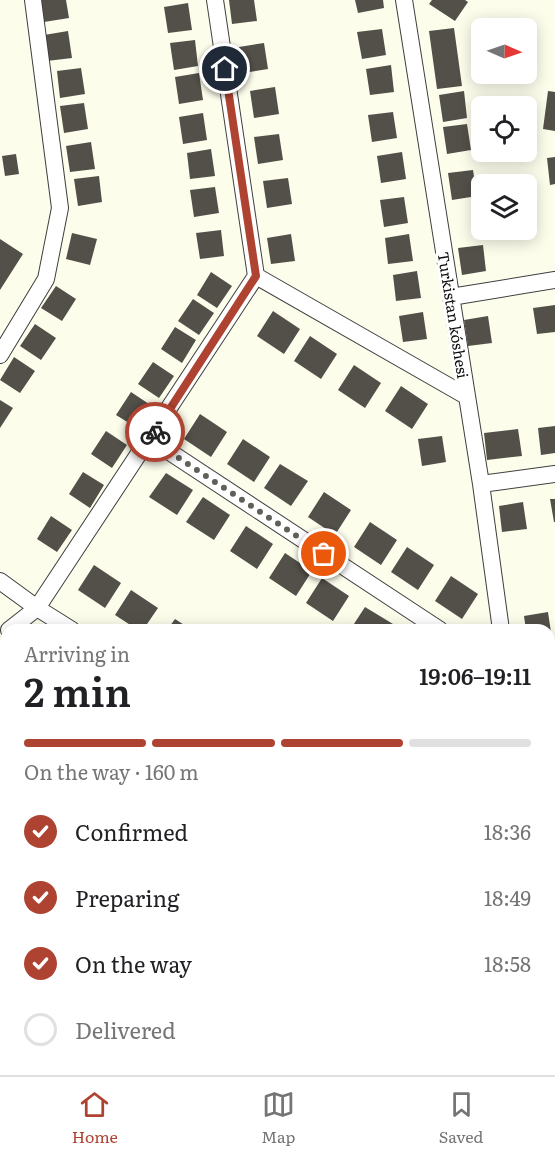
<!DOCTYPE html>
<html lang="en">
<head>
<meta charset="utf-8">
<style>
	body { margin:0; font-family:Literata,serif; background:#f6f6f6; color:#202124; height:100vh; display:flex; flex-direction:column; font-size:22px; white-space:nowrap }
	* { box-sizing:border-box; margin:0 }
	p { font-size:20px; color:#757577 }
	.icon { flex:none; width:33px; height:33px; fill:none; stroke:currentColor; stroke-width:2; stroke-linecap:round; stroke-linejoin:round }
	.map { position:relative; flex:1; overflow:hidden }
	.drawer { position:absolute; left:0px; top:624px; width:555px; height:452px; display:flex; flex-direction:column; background:#fff; border-radius:18px 18px 0 0; box-shadow:0 3px 15px #0003 }
	.drawer>* { flex:none }
	.needle { width:39px; rotate:92deg }
	.buttons { position:absolute; left:471px; top:18px; display:grid; gap:12px }
	.buttons a { display:grid; place-items:center; width:66px; height:66px; border-radius:9px; background:#fff; box-shadow:0 3px 15px #0003; font-size:30px }
	.pin { position:absolute; display:grid; place-items:center; width:51px; height:51px; color:#fff; margin:-26px; border:3px solid #fff; border-radius:50%; box-shadow:0 2px 6px #0007 }
	.courier { position:absolute; display:grid; place-items:center; width:60px; height:60px; margin:-30px; border:4px solid #af4331; border-radius:50%; background:#fff; color:#222; box-shadow:0 2px 8px #0007 }
	.headline em { font-style:normal; font-weight:600 }
	.headline div { display:flex; flex-direction:column-reverse }
	.headline { display:flex; align-items:center; justify-content:space-between; height:102px; padding:0 24px }
	h1 { font-size:39px; font-weight:600; line-height:45px }
	.bar { display:grid; grid-template-columns:repeat(4,1fr); gap:9px 6px; align-content:center; height:72px; padding:0 24px }
	.bar i { height:8px; border-radius:4px; background:#e0e0e0 }
	.bar .current { background:#af4331 }
	.bar p { grid-column:span 4 }
	ol { padding:0 24px; list-style:none }
	li { display:flex; align-items:center; gap:18px; height:66px }
	li p { margin-inline-start:auto }
	li .icon { padding:6px; border-radius:50%; background:#af4331; color:#fff; stroke-width:4 }
	li:last-child { color:#757577 }
	li i { width:33px; height:33px; border:3px solid #e0e0e0; border-radius:50% }
	.dock { display:flex; justify-content:space-around; align-items:center; height:84px; border-top:2px solid #e0e0e0; background:#fff; font-size:16px; color:#757577 }
	.dock a { display:grid; justify-items:center; gap:3px }
	.dock .current { color:#af4331 }
	.map>svg:first-child { display:block }
	.building { fill:#534f49 }
	.lines { fill:none; stroke-linecap:round; stroke-linejoin:round }
	.street-casing { stroke:#3f3f3f; stroke-width:18 }
	.street { stroke:#fff; stroke-width:16 }
	.done { stroke:#60605a; stroke-width:6; stroke-dasharray:0 10.8 }
	.route { stroke:#af4331; stroke-width:8 }
	.labels { text-anchor:middle; dominant-baseline:central; stroke-width:6; stroke-linejoin:round; paint-order:stroke }
	.street-label { font-size:15px; fill:#0c0c0c; stroke:#fff }
</style>
</head>
<body>
<div class="map">
<svg width="555" height="1075" viewBox="0 0 555 1075">
	<rect width="100%" height="100%" fill="#fdfdec"/>
	<!-- building -->
	<path class="building" d="M41 0H66L69 18 44 22Z
		M229 0H254L257 21 232 24Z
		M355 0H383L384 8 358 13Z
		M432 0H465L468 2 455 21 429 4Z
		M188 3 192 30 168 33 164 7Z
		M454 28 462 86 437 89 429 31Z
		M382 29 386 55 362 59 357 32Z
		M68 31 72 58 47 61 44 35Z
		M195 40 198 66 174 70 170 43Z
		M264 43 268 69 243 73 239 47Z
		M391 65 394 92 370 95 366 69Z
		M81 68 85 94 60 98 57 71Z
		M199 73 203 100 179 104 175 77Z
		M275 87 279 114 254 118 250 91Z
		M464 91 467 118 443 122 439 95Z
		M548 91 555 92V131L543 129Z
		M84 103 88 129 64 133 60 106Z
		M393 112 397 138 372 142 368 115Z
		M203 113 207 140 183 144 179 117Z
		M467 124 471 150 447 154 443 127Z
		M279 134 283 160 258 164 254 137Z
		M91 142 95 169 70 172 66 146Z
		M211 149 215 176 190 179 187 153Z
		M402 152 406 179 381 183 377 156Z
		M16 154 19 174 5 176 2 156Z
		M555 157V184L550 185 547 158Z
		M473 170 477 196 452 200 448 173Z
		M99 176 102 202 78 206 74 179Z
		M288 178 292 204 267 208 263 181Z
		M215 187 219 213 194 217 190 190Z
		M404 197 408 223 384 227 380 200Z
		M221 230 224 256 200 259 196 233Z
		M72 233 97 239 90 265 66 259Z
		M291 234 295 261 271 264 267 238Z
		M409 234 413 261 388 264 385 238Z
		M0 239 23 254 0 290Z
		M483 245 486 271 462 275 458 248Z
		M417 271 421 298 396 301 393 275Z
		M211 272 232 286 217 308 197 295Z
		M56 286 76 299 62 321 41 308Z
		M193 299 214 313 199 335 178 321Z
		M555 305V332L537 334 533 308Z
		M273 311 300 329 284 354 257 336Z
		M423 312 427 339 403 342 399 316Z
		M488 316 492 343 468 346 464 320Z
		M35 324 56 338 41 360 20 346Z
		M175 327 196 340 182 363 161 349Z
		M310 336 337 354 321 379 294 361Z
		M14 357 35 371 20 393 0 380Z
		M153 362 174 376 159 398 138 384Z
		M354 365 381 383 365 408 338 390Z
		M401 386 428 404 412 429 385 411Z
		M131 392 152 406 137 428 116 415Z
		M0 400 13 408 0 428Z
		M200 414 227 432 211 457 184 439Z
		M555 426V453L541 455 538 428Z
		M518 429 522 456 487 460 484 433Z
		M106 431 127 445 112 468 91 454Z
		M442 436 446 462 422 466 418 439Z
		M243 439 270 457 254 482 227 464Z
		M280 464 308 481 291 506 264 488Z
		M83 472 104 485 90 508 69 494Z
		M166 473 193 490 177 515 149 497Z
		M324 492 351 510 335 535 308 517Z
		M203 497 230 515 214 540 186 522Z
		M550 499H555V522H554Z
		M523 502 527 529 502 532 499 506Z
		M51 516 72 530 57 552 37 539Z
		M370 522 397 540 381 565 354 547Z
		M246 526 273 544 257 569 230 551Z
		M407 547 434 565 418 590 391 572Z
		M285 553 312 571 296 596 269 578Z
		M94 565 121 583 105 608 78 590Z
		M451 576 478 594 462 619 435 601Z
		M322 578 349 596 333 621 306 603Z
		M131 590 158 608 143 630H138L115 615Z
		M365 607 393 624 389 630H350Z
		M548 612 552 639H549V630H526L524 616Z
		M175 619 192 630H167Z
		M555 687V714L549 715V688Z
		M555 1019V1040L549 1036V1028Z
		M301 1070H340L336 1075H298Z"/>
	<g class="lines">
		<!-- street casing -->
		<g class="street-casing">
			<path id="street" d="M404 0 481 484 501 630
				M256 276 466 396
				M451 297 555 280
				M0 355 46 279 60 208 33 0
				M150 439 440 630
				M481 484 555 474
				M0 581 37 608 72 630
				M9 630 37 608 256 276 215 0
				M549 667 555 666
				M549 851 555 850
				M549 952 555 955
				M233 1070 243 1075
				M200 1075 203 1070"/>
		</g>
		<!-- street -->
		<use href="#street" class="street"/>
	</g>
	<g class="lines">
		<!-- done -->
		<path class="done" d="M155 432 150 439 324 554"/>
		<!-- route -->
		<path class="route" d="M155 432 256 276 225 69"/>
	</g>
	<g class="labels">
		<!-- street labels -->
		<g class="street-label">
			<text transform="translate(454 315) rotate(81)">Turkistan kóshesi</text>
		</g>
	</g>
</svg>
<div class="buttons">
<a><svg class="needle" viewBox="-14 -14 28 28"><path d="M0-13l5 13h-10z" fill="#e53935"/><path d="M0 13l5-13h-10z" fill="#757577"/></svg></a>
<a><svg class="icon" aria-label="locate" viewBox="0 0 24 24"><circle cx="12" cy="12" r="6"/><path d="M12 2v4M12 18v4M2 12h4M18 12h4"/></svg></a>
<a><svg class="icon" aria-label="layers" viewBox="0 0 24 24"><path d="M12 4l9 5-9 5-9-5zM3 14l9 5 9-5"/></svg></a>
</div>
<div class="pin" style="left:324px;top:554px;background:#ea580c"><svg class="icon" aria-label="bag" viewBox="0 0 24 24"><path d="M5 8h14l-1 12H6zM9 8a3 3 0 0 1 6 0"/></svg></div>
<div class="pin" style="left:225px;top:69px;background:#1f2937"><svg class="icon" aria-label="home" viewBox="0 0 24 24"><path d="M3 11l9-7 9 7M6 9v11h12V9"/></svg></div>
<div class="courier" style="left:155px;top:432px"><svg class="icon" aria-label="bike" viewBox="0 0 24 24"><circle cx="6" cy="16" r="4"/><circle cx="18" cy="16" r="4"/><path d="M6 16l4-8h5l3 8M10 8l3 8H6M13 5h3"/></svg></div>
<section class="drawer">
<div class="headline"><div><h1>2 min</h1><p>Arriving in</p></div><em>19:06–19:11</em></div>
<div class="bar"><i class="current"></i><i class="current"></i><i class="current"></i><i></i><p>On the way · 160 m</p></div>
<ol>
<li><svg class="icon" aria-label="check" viewBox="0 0 24 24"><path d="M5 12l5 5 9-10"/></svg>Confirmed<p>18:36</p></li>
<li><svg class="icon" aria-label="check" viewBox="0 0 24 24"><path d="M5 12l5 5 9-10"/></svg>Preparing<p>18:49</p></li>
<li><svg class="icon" aria-label="check" viewBox="0 0 24 24"><path d="M5 12l5 5 9-10"/></svg>On the way<p>18:58</p></li>
<li><i></i>Delivered</li>
</ol>
</section>
</div>
<nav class="dock">
<a class="current"><svg class="icon" aria-label="home" viewBox="0 0 24 24"><path d="M3 11l9-7 9 7M6 9v11h12V9"/></svg>Home</a>
<a><svg class="icon" aria-label="map" viewBox="0 0 24 24"><path d="M3 6l6-2 6 2 6-2v14l-6 2-6-2-6 2zM9 4v14M15 6v14"/></svg>Map</a>
<a><svg class="icon" aria-label="saved" viewBox="0 0 24 24"><path d="M7 4h10v16l-5-4-5 4z"/></svg>Saved</a>
</nav>
</body>
</html>
